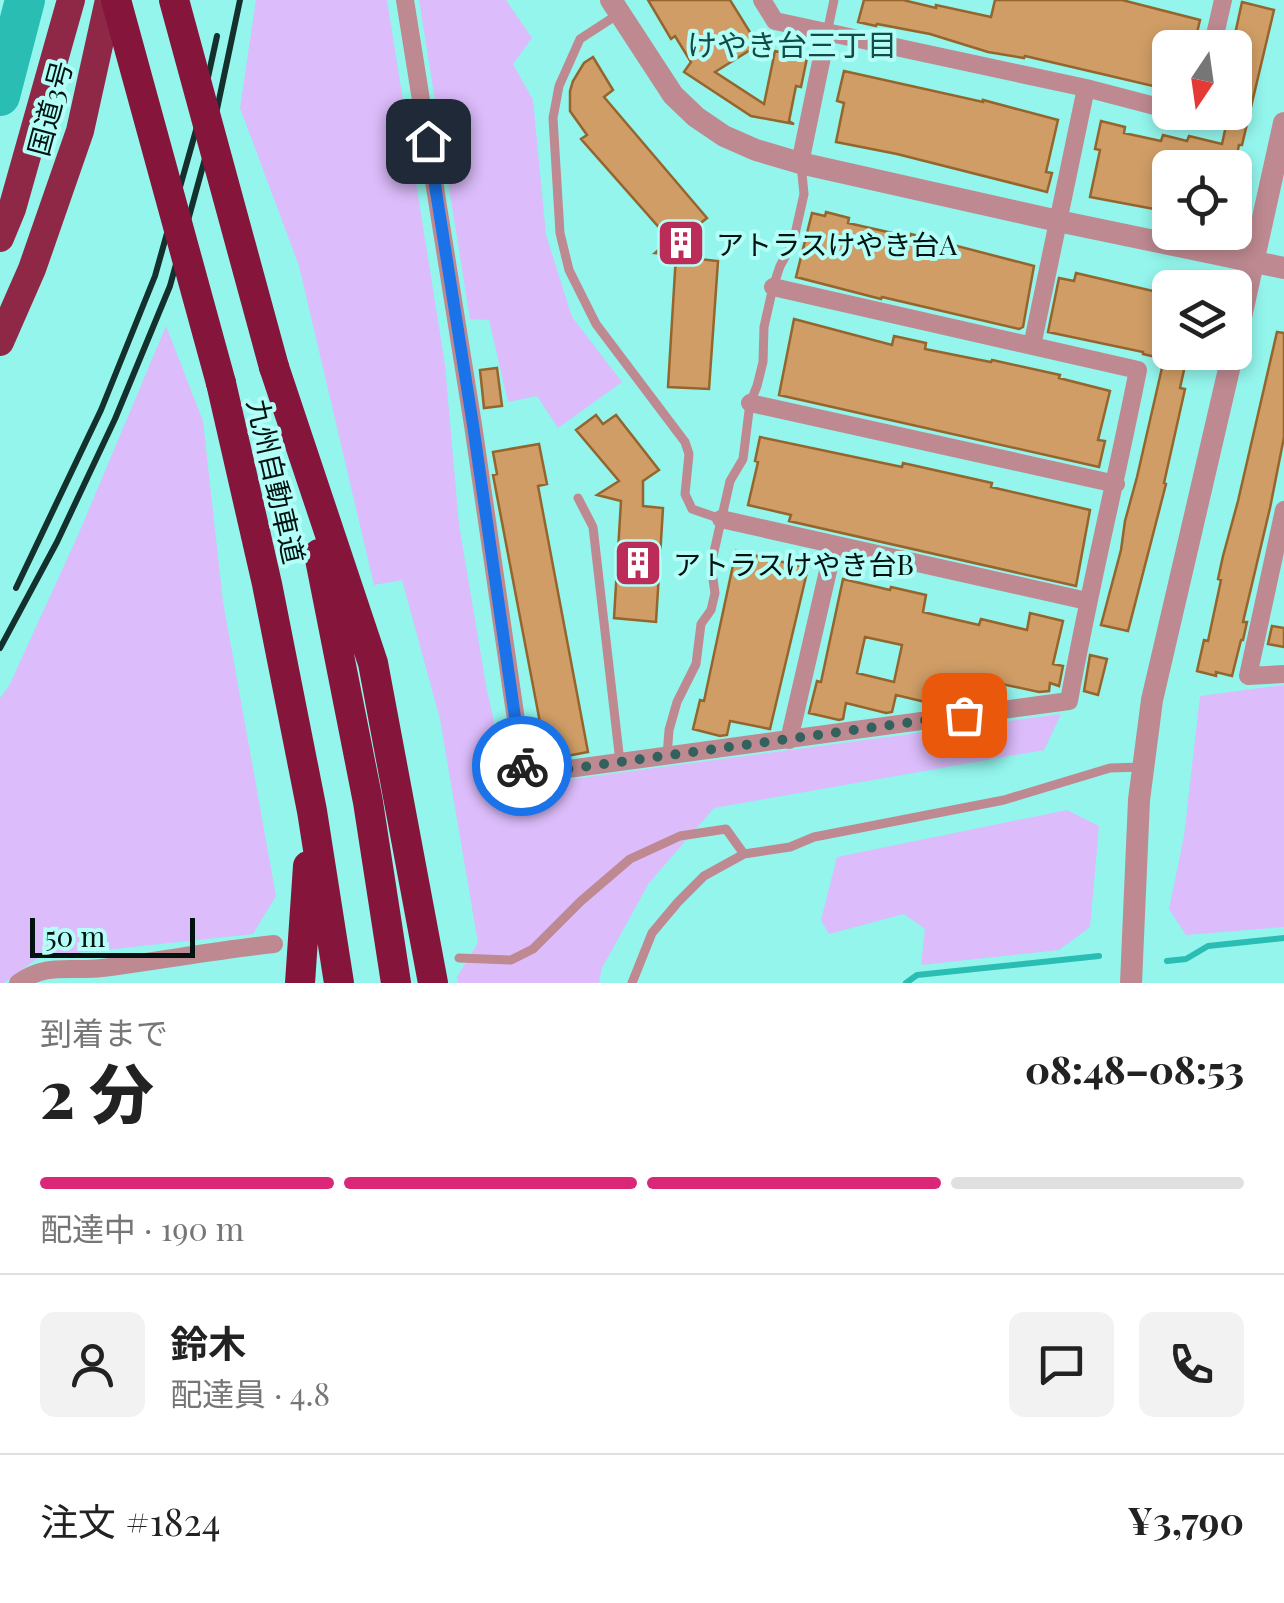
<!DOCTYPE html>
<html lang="ja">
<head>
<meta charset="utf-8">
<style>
	body { margin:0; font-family:"Playfair Display","Noto Sans JP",serif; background:#f2f2f2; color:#222; height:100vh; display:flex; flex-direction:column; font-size:38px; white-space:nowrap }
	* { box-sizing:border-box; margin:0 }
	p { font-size:32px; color:#767676 }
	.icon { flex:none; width:55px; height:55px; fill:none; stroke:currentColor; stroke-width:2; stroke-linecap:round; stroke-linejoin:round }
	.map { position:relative; height:983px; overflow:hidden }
	.side { display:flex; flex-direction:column; background:#fff; flex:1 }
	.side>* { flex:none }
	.needle { width:65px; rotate:193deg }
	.tools { position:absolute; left:1152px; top:30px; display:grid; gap:20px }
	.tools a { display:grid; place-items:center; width:100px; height:100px; border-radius:15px; background:#fff; box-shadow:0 5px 15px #0003; font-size:50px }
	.scale { position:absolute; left:30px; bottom:25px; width:165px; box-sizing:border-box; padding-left:10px; border:5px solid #001311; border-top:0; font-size:28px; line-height:35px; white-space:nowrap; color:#001311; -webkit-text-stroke:8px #b3fff7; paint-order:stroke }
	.pin { position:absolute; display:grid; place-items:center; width:85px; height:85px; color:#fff; margin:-42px; border-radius:20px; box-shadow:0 5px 15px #0006 }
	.courier { position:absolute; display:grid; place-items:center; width:100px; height:100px; margin:-50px; border:8px solid #1a73e8; border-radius:50%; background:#fff; color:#222; box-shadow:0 2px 12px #0007 }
	.overview em { font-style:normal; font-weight:800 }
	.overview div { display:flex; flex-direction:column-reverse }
	.overview { display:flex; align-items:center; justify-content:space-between; height:170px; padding:0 40px }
	h1 { font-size:65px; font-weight:800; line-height:75px }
	.bar { display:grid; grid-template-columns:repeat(4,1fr); gap:15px 10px; align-content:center; height:120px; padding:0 40px }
	.bar i { height:12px; border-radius:8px; background:#e0e0e0 }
	.bar .selected { background:#db2777 }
	.bar p { grid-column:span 4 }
	.line { display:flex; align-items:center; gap:25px; padding:0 40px; border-top:2px solid #e0e0e0 }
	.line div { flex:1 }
	.round { display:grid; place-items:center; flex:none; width:105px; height:105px; border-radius:15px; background:#f2f2f2 }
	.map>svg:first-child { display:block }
	.green { fill:#dcbcfb }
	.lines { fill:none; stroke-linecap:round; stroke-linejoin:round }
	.stream { stroke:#29bdb3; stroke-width:6 }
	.river { stroke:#29bdb3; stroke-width:40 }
	.building { fill:#d09d66; stroke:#94652c; stroke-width:2.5; fill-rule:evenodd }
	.service { stroke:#be8991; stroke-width:9 }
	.minor { stroke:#be8991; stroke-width:18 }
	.tertiary { stroke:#be8991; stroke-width:22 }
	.trunk { stroke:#8e2846; stroke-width:28 }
	.motorway { stroke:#86153b; stroke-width:30 }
	.rail { stroke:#13302d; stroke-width:6 }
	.motorway-bridge { stroke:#86153b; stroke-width:30 }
	.done { stroke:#33625e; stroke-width:10; stroke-dasharray:0 18 }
	.route { stroke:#1a73e8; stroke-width:12 }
	.labels { text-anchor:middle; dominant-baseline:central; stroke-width:8; stroke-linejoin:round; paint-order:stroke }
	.street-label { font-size:28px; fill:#001311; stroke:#b3fff7 }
	.poi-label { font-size:28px; fill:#001311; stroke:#b3fff7; text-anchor:start }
	.neighbourhood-label { font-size:30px; fill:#134b47; stroke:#b3fff7 }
</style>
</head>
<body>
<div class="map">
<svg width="1284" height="983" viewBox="0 0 1284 983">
	<rect width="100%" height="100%" fill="#93f5ec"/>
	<!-- green -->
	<path class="green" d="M256 0H387L445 365 459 525 487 691 509 786 535 784 1061 714 1044 750 714 808 649 883 602 968 599 983H458L457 977 478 943 440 719 402 580 374 585 299 266 240 108Z
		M419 0H506L532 38 513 64 533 100 546 235 572 317 622 382 558 428 537 396 508 402 489 320 470 319Z
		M166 326 203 421 223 602 276 896 253 934 39 957 4 983H0V698L9 686 79 533Z
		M1284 685V927L1186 935 1169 909 1184 836 1200 696Z
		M1067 810 1099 826 1090 927 1059 950 921 965 925 929 904 914 829 934 821 920 837 857Z"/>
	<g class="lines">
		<!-- stream -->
		<path class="stream" d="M1167 961 1186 959 1208 946 1284 938
			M906 983 917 975 1099 956"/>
		<!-- river -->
		<path class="river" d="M0 96 25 0"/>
	</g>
	<!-- building -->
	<path class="building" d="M648 0H730L758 45 715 72 764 104 775 51 807 58 801 87 796 86 789 121 794 124 751 116 684 72 691 62 675 36 671 39Z
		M864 0H903L936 8V5L991 17 995 0H1122L1200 20 1196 37 1175 33 1170 48V90L1025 56 1024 58 988 52 930 34 877 24 876 26 858 22Z
		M1242 2 1274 10 1242 145H1239L1234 168H1170V212L1090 197 1100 150 1095 149 1101 121 1125 127 1124 133 1161 141 1163 135 1187 141 1189 136 1222 144 1229 112H1235V48H1232Z
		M593 57 613 90 604 97 707 218 692 230 699 259 718 261 709 389 668 387 676 255 655 253 670 240 581 139 587 135 570 111V91L573 81 584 63Z
		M844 71 983 102V100L1058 120 1046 172 1052 173 1047 192 897 154 836 142 844 103 837 101Z
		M826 212 849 218 848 223 910 237 911 234 1034 266 1023 327 1019 329 882 297 881 299 796 277 812 213 825 216Z
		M1076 273 1170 295V352H1188L1180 388 1185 389 1164 483 1166 484 1128 631 1101 625 1121 550 1125 521 1137 477 1164 359 1143 354V352L1048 332 1059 278 1074 281Z
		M794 319 892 345 894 336 926 343 925 349 975 359 991 362 992 360 1060 375 1059 378 1110 391 1098 440 1105 441 1099 467 779 395Z
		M1277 332 1284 333V437L1270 508 1243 622H1247L1243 640H1241L1232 676 1216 672V676L1197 671 1204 640 1208 641 1221 580 1218 579 1223 556 1238 501Z
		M497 368 502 406 484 408 480 370Z
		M596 415 603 424 616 415 659 470 643 481V506L663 508 656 622 614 618 621 501 597 495 619 481 576 430Z
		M760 437 902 467 903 463 992 483 991 487 1090 510 1076 586 789 521 791 515 748 505 758 462 755 461Z
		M539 444 547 484 538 486 588 752 556 758 554 748 545 749 493 475 497 474 493 452Z
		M736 551 808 568 770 729 730 721 727 735 720 736 693 729 700 700 704 701Z
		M843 579 890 590 891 587 926 595 923 612 979 625 981 619 1027 630 1030 613 1063 621 1053 664 1063 666 1059 686 1050 683 1049 691 1039 692 997 683 994 699 987 700 953 692 950 705 942 706 896 695 892 712 886 713 846 703 843 719 839 720 809 713 817 681 821 682ZM865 637 902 645 894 682 857 673Z
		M1272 626 1284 628V647L1268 644Z
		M1090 655 1107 659 1098 695 1084 691Z"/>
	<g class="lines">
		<!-- service -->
		<path class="service" d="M617 15 580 39 559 86 553 118 560 233 569 270 596 324 685 442 689 454 685 494 692 509 721 519
			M827 33 834 0
			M578 498 593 527 620 762
			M667 756 669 730 677 702 696 664 701 624 711 610 715 593 711 565 730 481 743 459 750 403 757 386 763 362 764 327 773 287 780 266 793 243 804 194 801 164
			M459 958 511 960 533 949 581 901 630 859 680 836 726 829 744 854
			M632 983 652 933 678 902 704 876 744 854 790 847 814 837 1004 800 1110 768 1142 767"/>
		<!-- minor -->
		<path class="minor" d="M405 0 473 425 524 775 1069 701C1089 590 1116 481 1138 370L773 287
			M762 0 775 21 1086 88 1170 110
			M1212 48 1223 0
			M1178 112 1197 117 1198 112
			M800 163 827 33
			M1032 346 1086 88
			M750 403 1116 484
			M1284 510 1248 676 1284 674
			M721 519 1087 601
			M789 740 834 545
			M18 983C47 962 70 972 102 968 159 961 216 950 274 944"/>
		<!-- tertiary -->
		<path class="tertiary" d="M611 0 673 95 696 117 724 136 756 150 800 163 1058 221 1284 268
			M1235 344 1284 123
			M1131 983 1139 800 1152 700 1233 352"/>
		<!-- trunk -->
		<path class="trunk" d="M0 238 12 209 71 0
			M0 342 32 269 80 131 109 0"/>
		<!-- motorway -->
		<path class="motorway" d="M274 367 373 663 433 983
			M221 383 267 584 312 811 339 983
			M319 554 368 802 396 983
			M300 983 308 866"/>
		<!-- rail -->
		<path class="rail" d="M16 588 101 410 155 276 198 123 217 36
			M0 648 57 542 115 419 170 286 212 133 240 0"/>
		<!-- motorway-bridge -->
		<path class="motorway-bridge" d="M116 0 221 383
			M174 0 274 367"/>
	</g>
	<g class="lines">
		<!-- done -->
		<path class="done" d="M522 766 524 775 964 715"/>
		<!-- route -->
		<path class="route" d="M428 141 473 425 522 766"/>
	</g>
	<!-- icons -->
	<defs>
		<g id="building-square" transform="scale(2.5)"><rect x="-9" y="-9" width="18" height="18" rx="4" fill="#bb2c58" stroke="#b3fff7"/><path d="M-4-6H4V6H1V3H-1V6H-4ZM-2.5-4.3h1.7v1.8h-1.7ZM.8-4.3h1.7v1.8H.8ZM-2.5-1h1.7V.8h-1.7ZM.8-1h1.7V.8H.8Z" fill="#fff"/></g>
	</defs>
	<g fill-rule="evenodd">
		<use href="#building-square" x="681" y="243"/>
		<use href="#building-square" x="638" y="563"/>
	</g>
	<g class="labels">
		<!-- street labels -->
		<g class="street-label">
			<text transform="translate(49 108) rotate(-75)">国道3号</text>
			<text transform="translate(277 481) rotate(77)">九州自動車道</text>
		</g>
		<!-- poi labels -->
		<g class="poi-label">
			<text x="716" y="243">アトラスけやき台A</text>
			<text x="673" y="563">アトラスけやき台B</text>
		</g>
		<!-- neighbourhood labels -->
		<g class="neighbourhood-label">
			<text x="792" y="44">けやき台三丁目</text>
		</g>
	</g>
</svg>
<div class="tools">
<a><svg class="needle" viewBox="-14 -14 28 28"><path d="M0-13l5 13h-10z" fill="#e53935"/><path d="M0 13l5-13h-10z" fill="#767676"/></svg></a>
<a><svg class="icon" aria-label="locate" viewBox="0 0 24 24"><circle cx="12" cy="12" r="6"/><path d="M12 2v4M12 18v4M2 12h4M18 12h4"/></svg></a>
<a><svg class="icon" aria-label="layers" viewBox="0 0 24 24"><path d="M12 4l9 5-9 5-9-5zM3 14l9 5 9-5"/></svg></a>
</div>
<div class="scale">50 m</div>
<div class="pin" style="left:964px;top:715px;background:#ea580c"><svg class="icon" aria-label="bag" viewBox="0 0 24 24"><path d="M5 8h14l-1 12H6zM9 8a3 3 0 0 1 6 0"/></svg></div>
<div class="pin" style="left:428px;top:141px;background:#1f2937"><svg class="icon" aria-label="home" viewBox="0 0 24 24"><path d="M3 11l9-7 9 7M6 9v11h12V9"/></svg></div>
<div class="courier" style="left:522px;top:766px"><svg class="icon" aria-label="bike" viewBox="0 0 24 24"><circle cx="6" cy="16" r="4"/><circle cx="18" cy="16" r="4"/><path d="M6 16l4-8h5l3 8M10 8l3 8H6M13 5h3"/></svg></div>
</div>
<section class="side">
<div class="overview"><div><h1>2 分</h1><p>到着まで</p></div><em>08:48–08:53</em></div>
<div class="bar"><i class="selected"></i><i class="selected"></i><i class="selected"></i><i></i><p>配達中 · 190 m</p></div>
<div class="line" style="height:180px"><a class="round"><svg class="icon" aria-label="person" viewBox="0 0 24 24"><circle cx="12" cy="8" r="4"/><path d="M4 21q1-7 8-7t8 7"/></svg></a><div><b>鈴木</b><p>配達員 · 4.8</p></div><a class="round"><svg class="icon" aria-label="chat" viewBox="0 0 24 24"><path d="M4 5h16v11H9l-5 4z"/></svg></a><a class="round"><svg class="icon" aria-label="phone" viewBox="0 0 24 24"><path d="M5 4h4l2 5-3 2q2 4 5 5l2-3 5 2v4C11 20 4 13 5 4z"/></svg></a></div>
<div class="line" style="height:130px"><div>注文 #1824</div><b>¥3,790</b></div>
</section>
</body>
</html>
